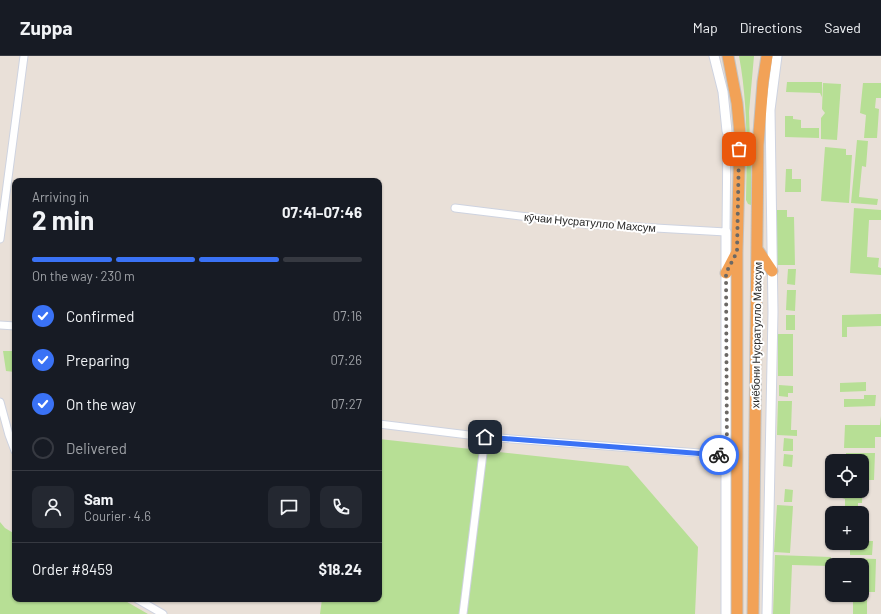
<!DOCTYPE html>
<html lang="en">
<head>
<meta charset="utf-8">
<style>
	body { margin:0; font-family:Barlow,sans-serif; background:#242831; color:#f1f3f6; height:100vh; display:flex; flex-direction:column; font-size:15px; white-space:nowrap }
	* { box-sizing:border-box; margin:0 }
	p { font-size:13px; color:#9ea1a6 }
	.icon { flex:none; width:22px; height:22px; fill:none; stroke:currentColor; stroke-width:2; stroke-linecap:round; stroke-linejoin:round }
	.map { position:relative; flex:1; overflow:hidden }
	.panel { position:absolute; left:12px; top:122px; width:370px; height:424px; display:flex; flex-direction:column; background:#171b24; border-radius:8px; box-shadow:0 1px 3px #0004 }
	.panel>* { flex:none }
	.buttons { position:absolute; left:825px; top:398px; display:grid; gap:8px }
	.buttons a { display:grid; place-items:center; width:44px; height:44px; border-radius:8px; background:#171b24; box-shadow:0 1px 3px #0004; font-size:20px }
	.pin { position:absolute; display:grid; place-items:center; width:34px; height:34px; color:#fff; margin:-17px; border-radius:8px; box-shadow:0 2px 6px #0006 }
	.courier { position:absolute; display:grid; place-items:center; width:40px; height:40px; margin:-20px; border:3px solid #3a72f5; border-radius:50%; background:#fff; color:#222; box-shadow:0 1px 5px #0007 }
	.summary em { font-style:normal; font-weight:700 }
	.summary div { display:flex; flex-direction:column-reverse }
	.summary { display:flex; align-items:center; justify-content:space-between; height:68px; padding:0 20px }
	h1 { font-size:26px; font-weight:700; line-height:30px }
	.bar { display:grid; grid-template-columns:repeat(4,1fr); gap:6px 4px; align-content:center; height:48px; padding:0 20px }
	.bar i { height:5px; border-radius:3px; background:#363941 }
	.bar .current { background:#3a72f5 }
	.bar p { grid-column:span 4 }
	.line { display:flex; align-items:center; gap:10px; padding:0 20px; border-top:1px solid #363941 }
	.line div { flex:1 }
	.round { display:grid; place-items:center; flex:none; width:42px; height:42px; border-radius:8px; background:#242831 }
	ol { padding:0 20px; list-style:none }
	li { display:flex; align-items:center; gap:12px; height:44px }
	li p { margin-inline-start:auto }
	li .icon { padding:4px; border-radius:50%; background:#3a72f5; color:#fff; stroke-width:4 }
	li:last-child { color:#9ea1a6 }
	li i { width:22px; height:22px; border:2px solid #363941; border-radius:50% }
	header { display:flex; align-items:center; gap:24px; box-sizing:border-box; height:56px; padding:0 20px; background:#171b24; border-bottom:1px solid #363941 }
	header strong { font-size:19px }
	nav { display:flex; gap:22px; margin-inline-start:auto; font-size:14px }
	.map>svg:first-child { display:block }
	.green { fill:#b7df95 }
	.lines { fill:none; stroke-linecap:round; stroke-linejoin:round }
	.minor-casing { stroke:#ced3e0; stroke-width:9 }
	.tertiary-casing { stroke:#ced3e0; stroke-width:11 }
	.trunk-casing { stroke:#c3c3c3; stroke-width:13 }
	.minor { stroke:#fff; stroke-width:7 }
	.tertiary { stroke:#fff; stroke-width:9 }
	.trunk { stroke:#f2a257; stroke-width:11 }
	.done { stroke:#6b6865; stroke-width:4; stroke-dasharray:0 7.2 }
	.route { stroke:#3a72f5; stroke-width:5 }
	.labels { text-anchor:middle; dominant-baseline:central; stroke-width:4; stroke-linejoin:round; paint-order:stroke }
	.street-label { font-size:11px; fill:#272727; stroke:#fff }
</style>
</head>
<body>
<header>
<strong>Zuppa</strong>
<nav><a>Map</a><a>Directions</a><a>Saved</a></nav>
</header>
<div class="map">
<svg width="881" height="558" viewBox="0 0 881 558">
	<rect width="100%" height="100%" fill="#e9e0d8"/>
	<!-- green -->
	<path class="green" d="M739 0H754L749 56 752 145 751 149 748 148 746 144C747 96 748 48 739 0Z
		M787 26H822V41L820 37 786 36Z
		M823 27 841 28 837 84 821 83V62L825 57 822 53Z
		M863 27H881V42H876L875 52 879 53 877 82H864L866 59 860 57Z
		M785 60H793V63L801 64V72H819V82L785 81Z
		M857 84 868 85 866 111 862 110 859 141 878 143 877 149 851 147Z
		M825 91 846 93V99H852L849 147 821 145Z
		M786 113H792V123H801V136H785Z
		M854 152 881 154V164H869L867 201 879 202 878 211 881 212V219L850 217Z
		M775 154H787V161H794L795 209H776Z
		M788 213H796L795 229 787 228Z
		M787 234H796L795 255 786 254Z
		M881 258V270L847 271V281H842V259Z
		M786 259H795V274H786Z
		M778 278H793V320H778Z
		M3 295H15V316L6 315Z
		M866 326V335L840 336V327Z
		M779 329 793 330V337H788V341L779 340Z
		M864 339H876L875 350 844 351V343H864Z
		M778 345H792L791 374H797V380L777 379Z
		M881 360V381H875V392H844L845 369H880Z
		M784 382 793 383V395H783Z
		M379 383 628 410 698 491 695 558H320L322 543H379Z
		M846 397H875L874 424H863L862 447H858V451H845V443L842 442V435H862V405H846Z
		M784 398 793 399 792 411 783 410Z
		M785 433 793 434 792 446H784Z
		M777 449 793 450 790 497 774 496Z
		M0 466 5 472 15 478V543H122L148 558H0Z
		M862 485H873L872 499H850V493H846V487H862Z
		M775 499 831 501 830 510 792 509 790 558H773Z
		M849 502 876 503 875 536H862V509H849Z
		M853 543H867V558H853Z"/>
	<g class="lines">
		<!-- minor casing -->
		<g class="minor-casing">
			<path id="minor" d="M455 152 585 168 726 176 727 75
				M0 183 24 0
				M0 269 15 270
				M0 346 9 379 15 395
				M379 368 485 381 727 399
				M137 543 163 558
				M463 558 485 381"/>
		</g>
		<!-- tertiary casing -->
		<g class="tertiary-casing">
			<path id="tertiary" d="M714 0 723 36 727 75
				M726 558V176
				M767 558 773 256 770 54 777 0"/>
		</g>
		<!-- trunk casing -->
		<g class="trunk-casing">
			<path id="trunk" d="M728 0 737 47 740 78 737 196V558
				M757 193 772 215
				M726 217 736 198
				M753 558 758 89 763 26 767 0"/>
		</g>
		<!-- minor -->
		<use href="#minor" class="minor"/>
		<!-- tertiary -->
		<use href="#tertiary" class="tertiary"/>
		<!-- trunk -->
		<use href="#trunk" class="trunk"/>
	</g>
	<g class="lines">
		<!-- done -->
		<path class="done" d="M719 399H727L726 217 737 196 739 93"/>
		<!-- route -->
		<path class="route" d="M485 381 719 399"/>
	</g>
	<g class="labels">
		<!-- street labels -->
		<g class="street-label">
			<text transform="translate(590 166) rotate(5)">кӯчаи Нусратулло Махсум</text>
			<text transform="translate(756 279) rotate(-89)">хиёбони Нусратулло Махсум</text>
		</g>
	</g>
</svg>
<div class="buttons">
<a><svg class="icon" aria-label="locate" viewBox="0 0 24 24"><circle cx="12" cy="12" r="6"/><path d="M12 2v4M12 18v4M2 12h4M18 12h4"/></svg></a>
<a>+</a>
<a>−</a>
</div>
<div class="pin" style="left:739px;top:93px;background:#ea580c"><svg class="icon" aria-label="bag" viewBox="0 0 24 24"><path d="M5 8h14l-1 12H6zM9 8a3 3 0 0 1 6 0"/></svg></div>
<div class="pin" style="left:485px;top:381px;background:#1f2937"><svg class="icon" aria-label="home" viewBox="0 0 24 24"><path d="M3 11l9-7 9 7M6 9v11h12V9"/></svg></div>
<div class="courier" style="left:719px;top:399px"><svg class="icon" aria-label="bike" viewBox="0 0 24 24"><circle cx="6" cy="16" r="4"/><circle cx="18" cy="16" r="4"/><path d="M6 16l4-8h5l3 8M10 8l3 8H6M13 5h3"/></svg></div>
<section class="panel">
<div class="summary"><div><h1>2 min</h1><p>Arriving in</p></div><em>07:41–07:46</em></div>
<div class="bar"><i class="current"></i><i class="current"></i><i class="current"></i><i></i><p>On the way · 230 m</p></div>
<ol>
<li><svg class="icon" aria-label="check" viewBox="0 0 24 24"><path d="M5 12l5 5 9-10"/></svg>Confirmed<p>07:16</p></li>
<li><svg class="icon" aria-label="check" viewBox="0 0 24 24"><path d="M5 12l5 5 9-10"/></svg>Preparing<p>07:26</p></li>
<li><svg class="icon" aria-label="check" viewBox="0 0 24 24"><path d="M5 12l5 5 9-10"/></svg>On the way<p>07:27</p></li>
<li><i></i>Delivered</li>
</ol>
<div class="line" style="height:72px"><a class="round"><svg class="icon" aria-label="person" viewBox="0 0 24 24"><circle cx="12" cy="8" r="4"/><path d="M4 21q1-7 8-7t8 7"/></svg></a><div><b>Sam</b><p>Courier · 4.6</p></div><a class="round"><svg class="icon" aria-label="chat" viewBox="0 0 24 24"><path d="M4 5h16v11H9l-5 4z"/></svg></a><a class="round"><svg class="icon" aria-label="phone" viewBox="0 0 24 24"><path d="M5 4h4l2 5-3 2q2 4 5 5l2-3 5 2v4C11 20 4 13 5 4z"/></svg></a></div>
<div class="line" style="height:52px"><div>Order #8459</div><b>$18.24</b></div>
</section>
</div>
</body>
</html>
